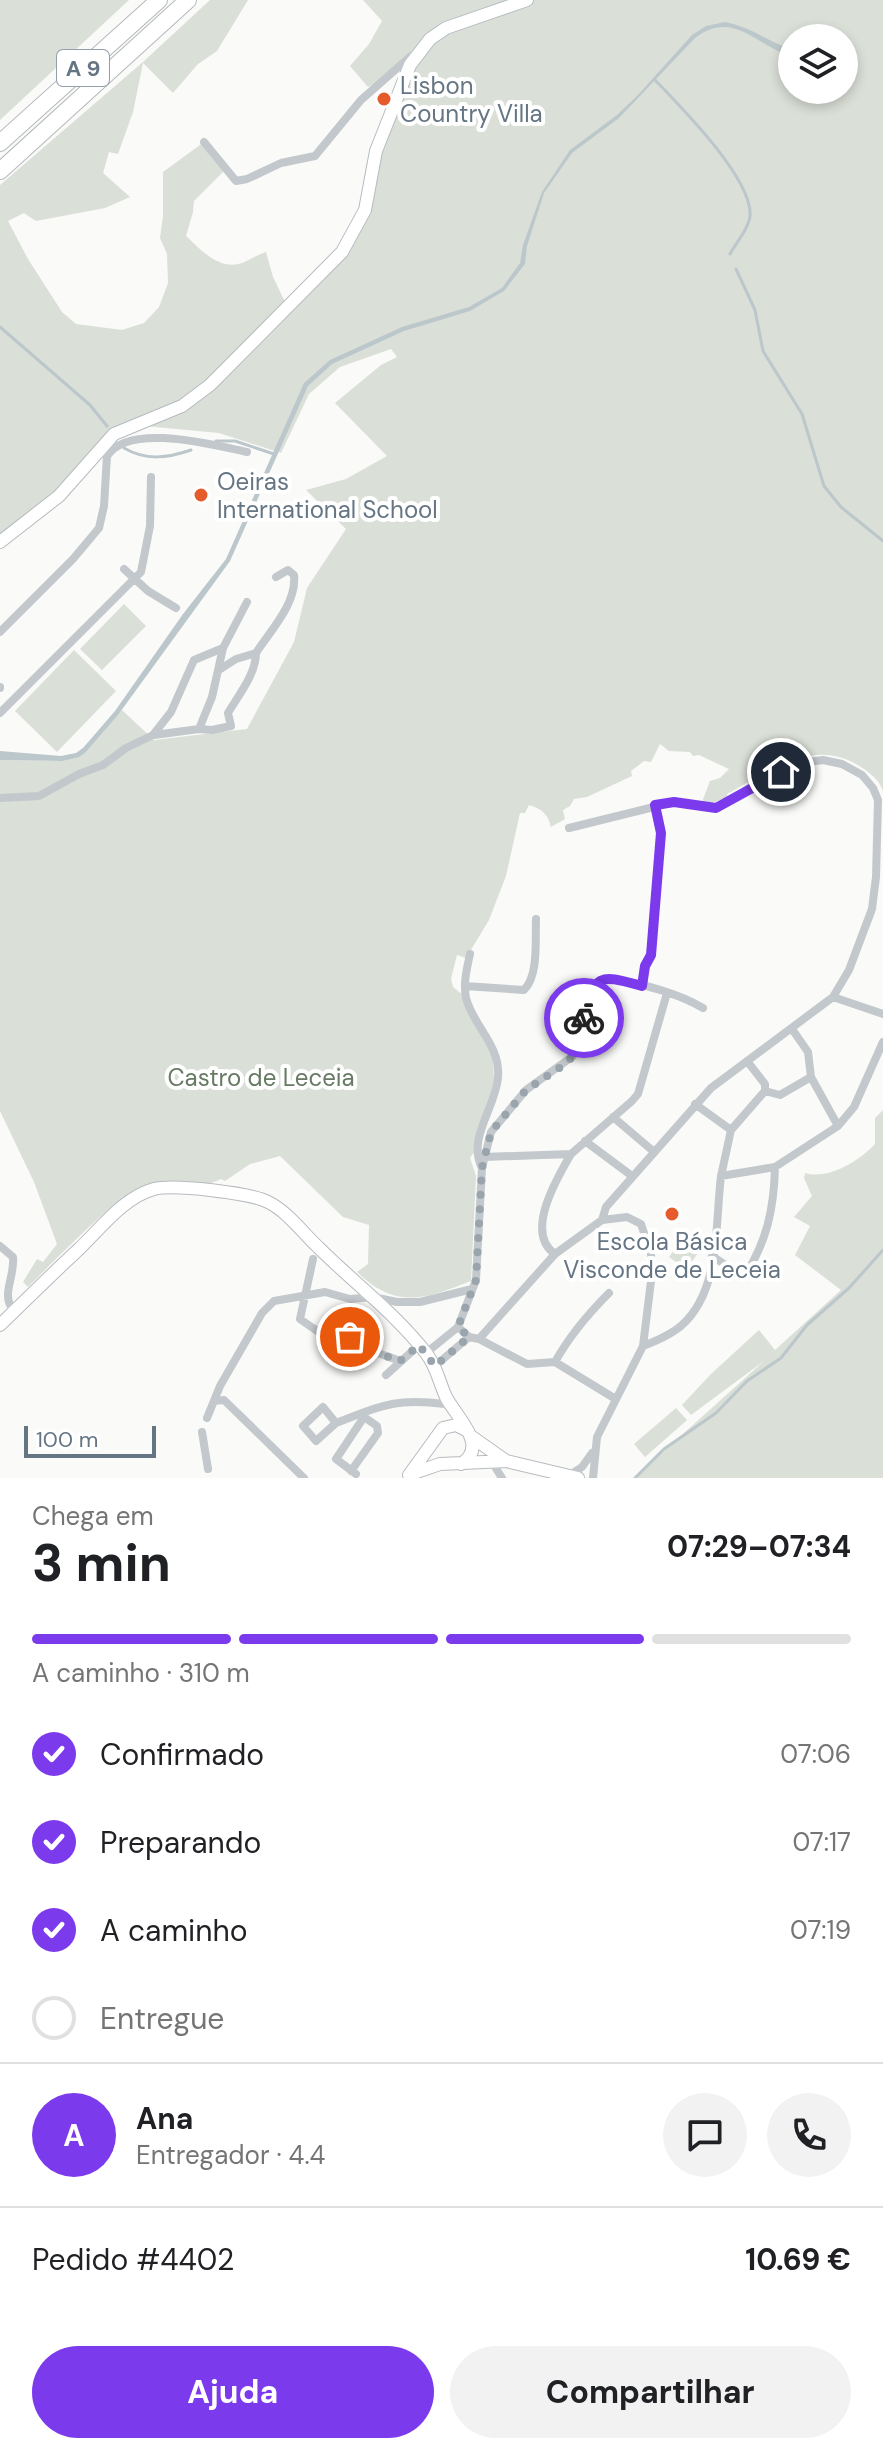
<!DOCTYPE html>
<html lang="pt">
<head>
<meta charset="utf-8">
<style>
	body { margin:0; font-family:"DM Sans",sans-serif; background:#f2f2f2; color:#202124; height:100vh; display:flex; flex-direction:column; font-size:30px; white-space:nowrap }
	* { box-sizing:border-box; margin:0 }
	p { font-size:26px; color:#757577 }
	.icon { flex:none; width:44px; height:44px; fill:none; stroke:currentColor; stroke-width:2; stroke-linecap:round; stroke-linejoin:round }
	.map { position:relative; height:1478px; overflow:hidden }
	.details { display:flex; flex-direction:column; background:#fff; flex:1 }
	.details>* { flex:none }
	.buttons { position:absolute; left:778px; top:24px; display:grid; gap:16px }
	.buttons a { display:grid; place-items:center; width:80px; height:80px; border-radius:50%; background:#fff; box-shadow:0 4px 12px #0003; font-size:40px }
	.scale { position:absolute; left:24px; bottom:20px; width:132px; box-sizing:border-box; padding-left:8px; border:4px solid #657583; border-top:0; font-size:22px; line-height:28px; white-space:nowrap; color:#657583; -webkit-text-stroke:6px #fff; paint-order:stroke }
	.pin { position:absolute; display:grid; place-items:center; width:68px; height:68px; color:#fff; margin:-34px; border:4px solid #fff; border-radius:50%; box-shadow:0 2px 8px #0007 }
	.courier { position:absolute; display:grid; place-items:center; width:80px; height:80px; margin:-40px; border:6px solid #7c3aed; border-radius:50%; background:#fff; color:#222; box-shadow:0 2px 10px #0007 }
	.headline em { font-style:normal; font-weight:700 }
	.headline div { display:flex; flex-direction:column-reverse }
	.headline { display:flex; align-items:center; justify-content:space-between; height:136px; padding:0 32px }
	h1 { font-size:52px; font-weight:700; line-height:60px }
	.bar { display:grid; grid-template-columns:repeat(4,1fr); gap:12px 8px; align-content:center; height:96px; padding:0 32px }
	.bar i { height:10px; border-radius:6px; background:#e0e0e0 }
	.bar .active { background:#7c3aed }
	.bar p { grid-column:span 4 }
	.line { display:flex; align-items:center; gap:20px; padding:0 32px; border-top:2px solid #e0e0e0 }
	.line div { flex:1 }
	.round { display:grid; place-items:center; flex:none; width:84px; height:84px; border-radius:42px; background:#f2f2f2 }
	ol { padding:0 32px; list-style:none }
	li { display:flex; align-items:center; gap:24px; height:88px }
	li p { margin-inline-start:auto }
	li .icon { padding:8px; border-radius:50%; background:#7c3aed; color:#fff; stroke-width:4 }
	li:last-child { color:#757577 }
	li i { width:44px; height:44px; border:4px solid #e0e0e0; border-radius:50% }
	.button { display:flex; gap:16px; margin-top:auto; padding:16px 32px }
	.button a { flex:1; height:92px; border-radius:48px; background:#7c3aed; color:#fff; font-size:32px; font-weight:700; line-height:92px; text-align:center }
	.button a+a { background:#f2f2f2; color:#202124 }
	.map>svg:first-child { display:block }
	.green { fill:#dadfd7; fill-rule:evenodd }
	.water { fill:#bcc7cc }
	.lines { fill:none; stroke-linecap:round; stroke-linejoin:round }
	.stream { stroke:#bcc7cc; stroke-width:3 }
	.secondary-casing { stroke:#b6bbc0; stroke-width:14 }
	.highway-casing { stroke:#b4b9bd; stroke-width:18 }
	.street { stroke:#c3c8cc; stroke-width:8 }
	.secondary { stroke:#fff; stroke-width:12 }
	.highway { stroke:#fff; stroke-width:16 }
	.done { stroke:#99a4ac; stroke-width:8; stroke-dasharray:0 14.4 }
	.route { stroke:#7c3aed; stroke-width:10 }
	.poi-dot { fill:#e65b2c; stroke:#fff; stroke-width:3 }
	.labels { text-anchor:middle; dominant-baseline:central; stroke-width:8; stroke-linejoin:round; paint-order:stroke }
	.shield { fill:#fff; stroke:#939ea8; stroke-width:2 }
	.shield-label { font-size:22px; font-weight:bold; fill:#657583 }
	.poi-label { font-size:24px; fill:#657583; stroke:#fff; text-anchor:start }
	.park-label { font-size:24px; fill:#677a64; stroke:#fff }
</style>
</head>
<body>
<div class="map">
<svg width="883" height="1478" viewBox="0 0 883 1478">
	<rect width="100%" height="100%" fill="#fafaf8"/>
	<!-- green -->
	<path class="green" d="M0 0H129L0 120Z
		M210 0H248L217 51 198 64 173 93 143 63 133 112 118 154 109 152 103 173 130 197 105 208 36 221 24 213 8 221 28 259 62 312 76 324 122 330 144 323 159 307 168 283 167 254 160 238 163 216V172L204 142 226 169 194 201 193 212 186 236C200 249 219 271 242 263 250 260 257 255 266 252L273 277 287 306 342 252 365 210 376 151 410 65 368 87 350 66 369 44 382 21 363 0H883V791C880 781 872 775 864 769 816 735 770 770 727 794L728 797 715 802H702L710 781 720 778 729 769 699 755 693 756 690 752 669 751 660 744 651 762 644 761 631 771 632 776 587 797 574 799 570 806 563 810 565 819 551 827C548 814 542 809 529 805L525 813H520L506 876 489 920 466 958 457 955 451 979 453 987 463 995 493 1056 494 1081 475 1151 470 1158 476 1176 471 1281C425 1299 396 1310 357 1272L368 1264 369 1225 343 1217 280 1156 250 1164 225 1181 221 1179C196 1192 168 1179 141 1187 118 1194 50 1266 28 1287L23 1282 37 1259 43 1262 57 1244 34 1182 0 1111V760L62 761 86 752 122 710 154 740 247 729 294 642 307 588 346 529 306 490 346 479 387 456 335 403 381 365 397 357 391 349 340 367 309 394 281 453 219 433 134 425 123 430 70 484 0 542V185L143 62ZM792 38H844V90H792Z
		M124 604 146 626 102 670 80 649Z
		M74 650 116 691 57 752 15 711Z
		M883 1110V1478H634L764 1361 691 1415 682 1405 711 1374 759 1330 775 1350 841 1290 795 1255 810 1226 794 1217 812 1196 804 1178 805 1173C829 1180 859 1161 875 1144V1118Z
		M688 1232 705 1244 686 1269 669 1257Z
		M676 1408 687 1420 645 1457 634 1444Z"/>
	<!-- water -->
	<path class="water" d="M725 22C751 27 767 41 792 50V56C755 46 734 9 695 38L619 118 572 153 544 193 527 246 525 264 504 291 470 311 404 331 332 364 308 386 230 561 118 715 86 752 79 757 62 761 0 760V751L61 756 76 753 83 748 115 711 183 614 226 559 304 383 330 360 402 327 469 307 502 288 520 263 523 245 542 192 570 150 617 115 638 95 692 35 706 26Z"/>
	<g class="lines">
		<!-- stream -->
		<path class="stream" d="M655 80C680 106 753 179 750 216 749 228 736 243 730 254
			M736 269 755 310 763 351 802 414 824 486 841 507 883 541
			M0 327 90 405 107 426
			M216 441H235L274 454
			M124 448C146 461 168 458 191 450
			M635 1478 664 1449 716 1413 747 1381 781 1358 807 1325 849 1288 883 1250"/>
		<!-- secondary casing -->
		<g class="secondary-casing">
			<path id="secondary" d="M0 542 59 496 114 434 182 406 210 385 342 252 365 210 376 151 410 65 430 39 446 28 527 0
				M0 1325C26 1300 52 1274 79 1249 101 1228 124 1197 154 1189 174 1184 251 1193 268 1202 288 1212 302 1232 318 1247 354 1283 395 1313 426 1353 437 1367 439 1382 446 1397 456 1417 490 1446 461 1464
				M472 1437 506 1461
				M411 1474 440 1464 506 1461 578 1478
				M409 1475 443 1428 456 1425 468 1431"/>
		</g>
		<!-- highway casing -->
		<g class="highway-casing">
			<path id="highway" d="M0 143 159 0
				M0 171 188 0"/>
		</g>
		<!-- street -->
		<path class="street" d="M204 142 236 181 247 179 281 163 315 156 361 100 411 56
			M107 456C129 422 213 445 247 452
			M124 569 148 591 176 608
			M0 632 73 559 99 528 104 506 107 456 98 450
			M219 670 236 659 256 653C271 630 297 603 294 575L288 570 276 577
			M0 687V688
			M0 713 141 572 150 526 151 477
			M199 729 212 730 231 726 228 713C238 696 256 674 256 653
			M154 735 199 729 212 697 223 648 247 602
			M0 798 39 796 79 774 103 765 126 748 153 735 171 712 194 660 223 648
			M470 954C467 968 463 983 466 998 473 1026 501 1045 498 1078 495 1109 467 1138 482 1168
			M465 986 524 990C539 975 535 940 536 919
			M642 986 645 966 651 955 661 833 655 805
			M833 997 883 1014
			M792 1029 808 1052 811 1077 838 1126
			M747 1061 765 1084V1091
			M765 1091 731 1130 721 1176 775 1167 838 1126 854 1107 883 1042
			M765 1091 780 1095 811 1077
			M695 1104 731 1130
			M613 1117 653 1151
			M585 1141 632 1176
			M484 1157 571 1154 632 1101 638 1094 667 993
			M0 1246 13 1257C15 1278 0 1295 14 1311
			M555 1254C524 1233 557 1178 571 1154
			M712 1256 744 1277C767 1242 774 1208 775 1167
			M313 1259 300 1319 320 1333C341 1330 351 1341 369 1349 379 1354 390 1357 400 1361
			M458 1327 476 1280 482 1168 491 1132 526 1090 573 1056 594 986 605 978C639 983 674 991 703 1008
			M469 1337 479 1339 527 1364 555 1362
			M479 1339 555 1254 602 1220 606 1207 711 1088 833 997 849 970 872 909 876 877 878 800 873 788 862 775 842 764 823 760 801 763 781 772 716 808 674 802 569 828
			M643 1346C656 1341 671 1335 682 1325 721 1290 715 1224 721 1176
			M426 1353 458 1327 469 1337
			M555 1362C570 1335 587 1315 609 1293
			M555 1362 614 1398
			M435 1366 469 1337
			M386 1375 419 1345
			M214 1401 224 1400 304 1478
			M362 1413C393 1401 413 1400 445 1404
			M207 1418 220 1386 262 1313 274 1301 325 1292 350 1299 373 1297 397 1302H420L472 1289
			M336 1423 323 1407 303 1426 316 1441 336 1423 362 1413 364 1417
			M202 1432 208 1469
			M492 1462 502 1478
			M351 1471 378 1433 377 1426 364 1417 336 1459 356 1474
			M568 1476 582 1467 592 1453
			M593 1478 597 1437 643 1346 652 1273 651 1254 641 1224 627 1217 602 1220"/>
		<!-- secondary -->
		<use href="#secondary" class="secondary"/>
		<!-- highway -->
		<use href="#highway" class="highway"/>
	</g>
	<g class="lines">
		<!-- done -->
		<path class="done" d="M350 1337 367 1349 400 1361 419 1345 435 1366 469 1337 458 1327 476 1280 482 1168 491 1132 526 1090 564 1065 573 1056 584 1018"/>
		<!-- route -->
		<path class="route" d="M584 1018C597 973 597 974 642 986L645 966 651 955 661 833 655 805 674 802 716 808 781 772"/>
	</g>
	<!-- markers -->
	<g class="poi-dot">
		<circle cx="384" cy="99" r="8"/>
		<circle cx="201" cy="495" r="8"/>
		<circle cx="672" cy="1214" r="8"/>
	</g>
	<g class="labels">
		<!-- shield labels -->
		<rect class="shield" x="57" y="50" width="52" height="36" rx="6"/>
		<g class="shield-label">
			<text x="83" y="68">A 9</text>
		</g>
		<!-- poi labels -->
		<g class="poi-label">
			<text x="400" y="85">Lisbon<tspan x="400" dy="28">Country Villa</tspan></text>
			<text x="217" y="481">Oeiras<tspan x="217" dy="28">International School</tspan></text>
			<text x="672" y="1241" text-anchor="middle">Escola Básica<tspan x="672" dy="28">Visconde de Leceia</tspan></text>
		</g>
		<!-- park labels -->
		<g class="park-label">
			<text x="261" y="1077">Castro de Leceia</text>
		</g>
	</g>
</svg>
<div class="buttons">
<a><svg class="icon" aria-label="layers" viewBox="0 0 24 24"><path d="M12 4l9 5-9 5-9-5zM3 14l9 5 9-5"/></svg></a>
</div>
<div class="scale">100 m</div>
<div class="pin" style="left:350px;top:1337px;background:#ea580c"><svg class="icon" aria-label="bag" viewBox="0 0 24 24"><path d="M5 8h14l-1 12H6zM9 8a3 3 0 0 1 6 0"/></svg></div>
<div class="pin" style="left:781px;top:772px;background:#1f2937"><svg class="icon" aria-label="home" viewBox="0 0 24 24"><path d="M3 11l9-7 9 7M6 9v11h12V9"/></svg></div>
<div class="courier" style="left:584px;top:1018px"><svg class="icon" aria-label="bike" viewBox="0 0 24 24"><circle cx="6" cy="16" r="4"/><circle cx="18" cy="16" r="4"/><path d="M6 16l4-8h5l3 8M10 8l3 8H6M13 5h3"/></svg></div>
</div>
<section class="details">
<div class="headline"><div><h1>3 min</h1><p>Chega em</p></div><em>07:29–07:34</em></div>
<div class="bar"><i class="active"></i><i class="active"></i><i class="active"></i><i></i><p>A caminho · 310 m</p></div>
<ol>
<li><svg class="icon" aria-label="check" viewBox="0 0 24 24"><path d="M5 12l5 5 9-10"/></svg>Confirmado<p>07:06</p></li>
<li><svg class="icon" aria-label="check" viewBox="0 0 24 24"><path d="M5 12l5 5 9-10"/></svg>Preparando<p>07:17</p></li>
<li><svg class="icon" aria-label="check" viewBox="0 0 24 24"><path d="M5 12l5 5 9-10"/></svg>A caminho<p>07:19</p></li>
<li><i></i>Entregue</li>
</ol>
<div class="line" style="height:144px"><b class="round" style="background:#7c3aed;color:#fff">A</b><div><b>Ana</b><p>Entregador · 4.4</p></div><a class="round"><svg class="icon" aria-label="chat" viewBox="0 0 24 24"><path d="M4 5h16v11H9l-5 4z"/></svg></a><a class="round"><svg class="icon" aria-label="phone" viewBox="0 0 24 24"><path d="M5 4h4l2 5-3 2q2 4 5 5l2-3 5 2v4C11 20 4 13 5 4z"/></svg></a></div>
<div class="line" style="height:104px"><div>Pedido #4402</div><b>10.69 €</b></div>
<div class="button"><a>Ajuda</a><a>Compartilhar</a></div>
</section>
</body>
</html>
